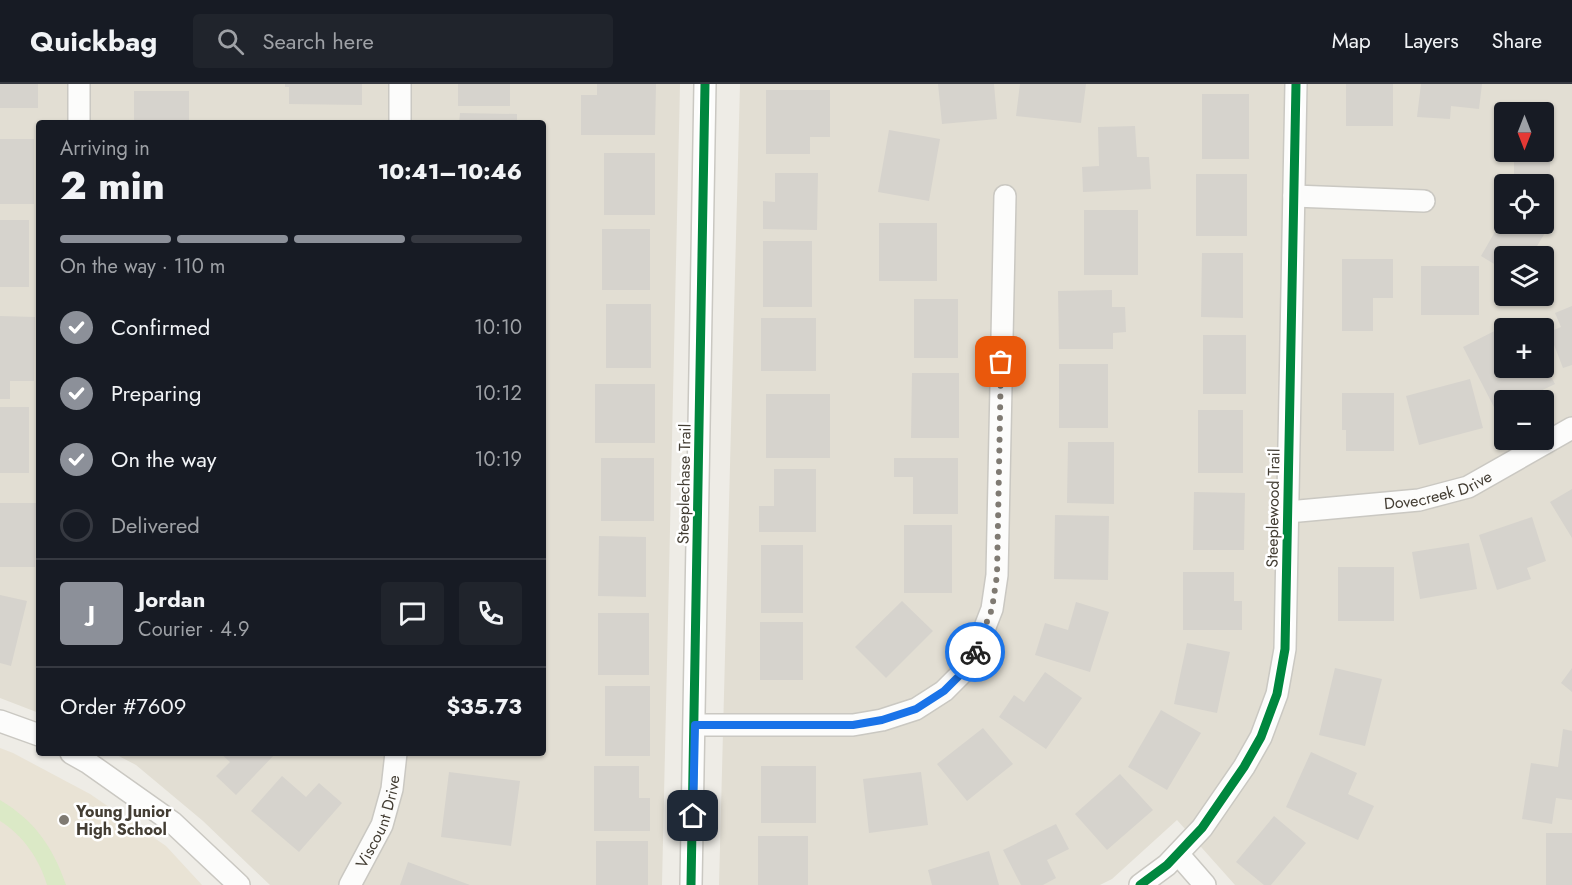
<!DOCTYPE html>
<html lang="en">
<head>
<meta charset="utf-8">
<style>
	body { margin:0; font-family:Jost,sans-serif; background:#20242c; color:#f1f3f6; height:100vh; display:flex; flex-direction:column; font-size:22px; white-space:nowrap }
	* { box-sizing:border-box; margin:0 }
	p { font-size:20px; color:#9ea1a6 }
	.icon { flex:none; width:33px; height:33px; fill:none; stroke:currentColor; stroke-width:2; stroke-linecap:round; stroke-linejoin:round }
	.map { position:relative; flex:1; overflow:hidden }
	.details { position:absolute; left:36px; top:36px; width:510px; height:636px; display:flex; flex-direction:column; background:#171b24; border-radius:6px; box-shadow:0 2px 4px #0004 }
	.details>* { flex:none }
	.needle { width:39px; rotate:180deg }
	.buttons { position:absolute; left:1494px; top:18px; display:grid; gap:12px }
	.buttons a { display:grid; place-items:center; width:60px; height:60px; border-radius:6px; background:#171b24; box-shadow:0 2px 4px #0004; font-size:30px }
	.pin { position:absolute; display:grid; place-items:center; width:51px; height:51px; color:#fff; margin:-26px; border-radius:12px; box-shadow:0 3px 9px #0006 }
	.courier { position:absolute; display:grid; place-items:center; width:60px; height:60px; margin:-30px; border:4px solid #1a73e8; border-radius:50%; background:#fff; color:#222; box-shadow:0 2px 8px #0007 }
	.overview em { font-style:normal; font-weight:800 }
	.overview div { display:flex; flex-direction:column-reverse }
	.overview { display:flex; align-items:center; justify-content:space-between; height:102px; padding:0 24px }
	h1 { font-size:39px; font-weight:800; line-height:45px }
	.bar { display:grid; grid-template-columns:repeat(4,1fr); gap:9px 6px; align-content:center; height:72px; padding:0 24px }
	.bar i { height:8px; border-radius:4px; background:#363941 }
	.bar .current { background:#8c9099 }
	.bar p { grid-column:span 4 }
	.line { display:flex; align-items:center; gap:15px; padding:0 24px; border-top:2px solid #363941 }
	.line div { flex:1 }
	.round { display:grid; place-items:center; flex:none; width:63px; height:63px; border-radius:6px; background:#20242c }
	ol { padding:0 24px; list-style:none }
	li { display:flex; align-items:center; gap:18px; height:66px }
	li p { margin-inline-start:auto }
	li .icon { padding:6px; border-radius:50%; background:#8c9099; color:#fff; stroke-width:4 }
	li:last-child { color:#9ea1a6 }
	li i { width:33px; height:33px; border:3px solid #363941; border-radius:50% }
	header { display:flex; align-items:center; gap:36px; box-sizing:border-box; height:84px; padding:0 30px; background:#171b24; border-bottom:2px solid #363941 }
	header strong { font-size:28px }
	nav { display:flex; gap:33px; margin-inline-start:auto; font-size:21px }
	.search { width:420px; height:54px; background:#20242c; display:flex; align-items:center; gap:15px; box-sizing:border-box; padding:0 21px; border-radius:6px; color:#9ea1a6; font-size:22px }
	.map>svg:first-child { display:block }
	.residential { fill:#e2ded3; fill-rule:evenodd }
	.education { fill:#e9e3d5 }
	.green { fill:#dbe9c6 }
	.building { fill:#d6d3cd }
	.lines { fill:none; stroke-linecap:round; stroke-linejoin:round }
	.minor-casing { stroke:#cac8c2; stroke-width:24 }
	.minor { stroke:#fcfcfb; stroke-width:21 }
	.cycleway-casing { stroke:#fff; stroke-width:13 }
	.cycleway { stroke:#00873e; stroke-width:9 }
	.done { stroke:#7f7a72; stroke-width:6; stroke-dasharray:0 10.8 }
	.route { stroke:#1a73e8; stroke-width:8 }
	.poi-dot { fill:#7f7a72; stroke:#fff; stroke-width:2 }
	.labels { text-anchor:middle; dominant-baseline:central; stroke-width:5; stroke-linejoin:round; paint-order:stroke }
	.street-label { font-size:16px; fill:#433d33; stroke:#fff }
	.poi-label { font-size:16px; font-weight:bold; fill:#433d33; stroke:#fff; text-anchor:start }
</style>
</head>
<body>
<header>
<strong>Quickbag</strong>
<div class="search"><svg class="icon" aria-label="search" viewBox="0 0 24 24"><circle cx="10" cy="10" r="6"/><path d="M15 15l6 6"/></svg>Search here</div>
<nav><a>Map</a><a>Layers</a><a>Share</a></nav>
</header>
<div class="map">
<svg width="1572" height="801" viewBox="0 0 1572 801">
	<rect width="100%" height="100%" fill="#eeece6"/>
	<!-- residential -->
	<path class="residential" d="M0 0H680L662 801H270L203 737 136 681 113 669H543V39H39V629L0 614Z
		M740 0H1572V801H1235L1177 736 1112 795 1100 801H719ZM1504 28H1544V68H1504ZM1504 100H1544V140H1504ZM1504 172H1544V212H1504ZM1504 244H1544V284H1504ZM1504 316H1544V356H1504Z"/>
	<!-- education -->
	<path class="education" d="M0 664 13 669 90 710 166 762 202 801H0Z"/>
	<!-- green -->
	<path class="green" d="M0 716C35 737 53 763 66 801H47C40 776 23 751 0 737Z"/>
	<!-- building -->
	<path class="building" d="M0 0H38V24H0Z
		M285 0H362V21L289 20V3H285Z
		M458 0H510V22H458Z
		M597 0H656L655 51H581V11H597Z
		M938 0H994L997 35 942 40Z
		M1020 0H1086L1081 39 1016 32Z
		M1346 0H1393V42H1346Z
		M1421 0H1482L1479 25 1451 22 1450 35 1417 33Z
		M766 6H830V53H810V70H766Z
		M134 7H189V39H134Z
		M1202 10H1249V75H1202Z
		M1544 27H1550V101L1514 100V68H1544Z
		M460 29 517 30V39H459Z
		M300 36H359V39H300Z
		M1135 42 1137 73H1149L1151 105 1083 108 1082 83 1099 82 1098 43Z
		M889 46 940 55 929 117 878 108Z
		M0 55H34V120H0Z
		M604 69H655V131H604Z
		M775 89H818L817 146 763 145V117L775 118Z
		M1196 90H1247V152H1196Z
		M1084 126H1138V191H1084Z
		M1544 128 1554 134 1531 172H1504V186L1481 172 1504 132V140H1544Z
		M0 136H29V203H0Z
		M879 139H937V197H879Z
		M602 145H650V206H602Z
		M763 157H812V223H763Z
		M1202 169H1243V234L1201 233Z
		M1342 175H1393V214H1373V247H1342Z
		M1421 182H1479V231H1421Z
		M1112 206V223H1125L1126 248 1113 249V265H1059L1058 207Z
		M914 215H958V274H914Z
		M606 220H651V284H606Z
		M1572 222V281L1563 284 1549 248 1561 243 1555 229Z
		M0 232 35 233 34 297H10V315H0Z
		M761 234H816V287H761Z
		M1520 234 1526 244H1504V284H1544V279L1555 300 1522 316H1504V326L1497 329 1463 263Z
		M1203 251H1246V310H1203Z
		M1059 280H1108V344H1059Z
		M912 289H959V354H911Z
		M1470 295 1483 344 1419 361 1406 312Z
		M595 300H655V359H595Z
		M1342 309H1394V367H1346V346H1342Z
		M766 310H830V374H766Z
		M0 323H29V389H0Z
		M1198 326H1243V389H1198Z
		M1068 358H1114V420L1067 419Z
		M601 374H654V437H601Z
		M894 374H958V430H913V393H894Z
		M774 385H816V448H759V422H774Z
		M1572 405V454L1550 418Z
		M1194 408 1245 409 1244 466H1193Z
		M0 419H36L35 483H0Z
		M1055 431 1109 432 1108 496 1054 495Z
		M1532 433 1546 477 1527 484 1531 495 1497 506 1479 451Z
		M904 441H952V509H904Z
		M599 452 646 453V513L598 512Z
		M1469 459 1477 505 1420 515 1412 468Z
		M761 461H803V529H761Z
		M1338 483H1394V537H1338Z
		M1183 488H1234V517H1242V546H1183Z
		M0 511 27 517 11 582 0 579Z
		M902 517 933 547 886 594 855 563Z
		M1076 518 1109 528 1090 588 1035 571 1045 539 1068 546Z
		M598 529H649V591H598Z
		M760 538H803V596H760Z
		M1187 559 1230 568 1217 629 1174 620Z
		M1335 584 1382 595 1365 662 1319 651Z
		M1572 584V608L1561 599Z
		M1045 588 1082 614 1046 665 999 633 1014 611 1024 618Z
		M605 602H650V672H605Z
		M1161 626 1201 649 1167 706 1128 683Z
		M983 644 1013 680 967 717 937 680Z
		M1563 645 1572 647V716L1556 714 1552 740 1522 735 1531 679 1558 683Z
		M1311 668 1357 689 1348 710 1374 722 1358 756 1286 723Z
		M220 669H276L236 711 216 692 230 678Z
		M594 682H639V714H650V747H594Z
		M761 682H816V739H761Z
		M449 688 520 697 511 762 441 753Z
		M921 688 928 741 869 749 863 695Z
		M1120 690 1153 726 1107 766 1075 730Z
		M282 692 306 713 319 699 342 719 299 768 251 727Z
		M1274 732 1306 759 1271 801H1264L1236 778Z
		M1056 740 1069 765 1047 776 1056 794 1043 801H1021L1003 766Z
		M1546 749H1572V801H1546Z
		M758 752H808V801H758Z
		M596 757H648V801H596Z
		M989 767 999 801H932L928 786Z
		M408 778 470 801H400Z"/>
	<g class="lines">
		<!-- minor casing -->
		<g class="minor-casing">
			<g id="minor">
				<path d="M79 39V0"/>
				<path d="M400 39V0"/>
				<path d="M1294 112 1424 117"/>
				<path id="s1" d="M1288 428 1419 416 1468 403 1572 344"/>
				<path d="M0 637 39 651"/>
				<path d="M695 641H853L882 636 916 625 944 607 964 587 978 561 992 525 997 491 1005 112"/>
				<path d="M71 669 87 678 172 738 239 801"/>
				<path d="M1178 770 1205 801"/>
				<path id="s2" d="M350 801 382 741 392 705 396 669"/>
				<path d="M691 801 705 0"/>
				<path d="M1140 801 1167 781 1202 744 1244 683 1261 653 1277 610 1285 565 1296 0"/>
			</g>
		</g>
		<!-- minor -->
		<use href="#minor" class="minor"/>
		<!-- cycleway casing -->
		<g class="cycleway-casing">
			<path id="cycleway" d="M691 801 705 0
				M1140 801 1167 781 1202 744 1244 683 1261 653 1277 610 1285 565 1296 0"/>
		</g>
		<!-- cycleway -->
		<use href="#cycleway" class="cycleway"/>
	</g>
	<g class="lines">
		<!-- done -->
		<path class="done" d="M975 568 992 525 997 491 1001 278"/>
		<!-- route -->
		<path class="route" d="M693 732 695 641H853L882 636 916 625 944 607 964 587 975 568"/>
	</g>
	<!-- markers -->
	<circle class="poi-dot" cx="64" cy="736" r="6"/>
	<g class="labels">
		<!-- street labels -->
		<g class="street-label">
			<text transform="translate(684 400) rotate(-89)">Steeplechase Trail</text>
			<text stroke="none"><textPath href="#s1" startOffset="152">Dovecreek Drive</textPath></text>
			<text transform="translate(1273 424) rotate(-89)">Steeplewood Trail</text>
			<text stroke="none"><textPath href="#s2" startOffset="70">Viscount Drive</textPath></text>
		</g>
		<!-- poi labels -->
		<g class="poi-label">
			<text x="76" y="727">Young Junior<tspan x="76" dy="18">High School</tspan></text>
		</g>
	</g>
</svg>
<div class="buttons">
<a><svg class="needle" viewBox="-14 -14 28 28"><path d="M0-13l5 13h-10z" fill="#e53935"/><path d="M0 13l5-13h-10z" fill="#9ea1a6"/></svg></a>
<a><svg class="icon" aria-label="locate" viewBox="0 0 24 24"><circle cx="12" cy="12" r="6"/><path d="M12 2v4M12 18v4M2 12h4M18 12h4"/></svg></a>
<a><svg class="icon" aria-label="layers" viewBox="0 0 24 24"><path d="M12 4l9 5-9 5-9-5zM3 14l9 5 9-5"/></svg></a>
<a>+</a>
<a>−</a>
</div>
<div class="pin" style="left:1001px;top:278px;background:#ea580c"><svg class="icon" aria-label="bag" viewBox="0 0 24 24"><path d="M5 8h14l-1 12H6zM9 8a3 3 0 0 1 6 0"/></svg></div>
<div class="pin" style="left:693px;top:732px;background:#1f2937"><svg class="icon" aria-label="home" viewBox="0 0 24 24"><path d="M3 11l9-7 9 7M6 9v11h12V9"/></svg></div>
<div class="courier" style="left:975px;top:568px"><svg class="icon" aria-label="bike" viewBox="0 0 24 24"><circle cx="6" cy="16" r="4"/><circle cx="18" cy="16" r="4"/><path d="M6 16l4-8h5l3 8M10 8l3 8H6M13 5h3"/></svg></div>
<section class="details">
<div class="overview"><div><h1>2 min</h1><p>Arriving in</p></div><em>10:41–10:46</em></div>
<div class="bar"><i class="current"></i><i class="current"></i><i class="current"></i><i></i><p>On the way · 110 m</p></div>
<ol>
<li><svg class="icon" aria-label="check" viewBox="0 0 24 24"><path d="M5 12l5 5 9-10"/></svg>Confirmed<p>10:10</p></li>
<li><svg class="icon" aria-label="check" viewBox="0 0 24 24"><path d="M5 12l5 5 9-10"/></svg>Preparing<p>10:12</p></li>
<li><svg class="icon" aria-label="check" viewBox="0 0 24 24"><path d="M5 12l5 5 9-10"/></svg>On the way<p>10:19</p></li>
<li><i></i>Delivered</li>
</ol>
<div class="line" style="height:108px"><b class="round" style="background:#8c9099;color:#fff">J</b><div><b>Jordan</b><p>Courier · 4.9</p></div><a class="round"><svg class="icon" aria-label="chat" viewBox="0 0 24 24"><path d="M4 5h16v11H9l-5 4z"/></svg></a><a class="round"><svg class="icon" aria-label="phone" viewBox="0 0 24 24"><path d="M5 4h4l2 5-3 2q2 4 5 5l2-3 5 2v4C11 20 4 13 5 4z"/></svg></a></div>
<div class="line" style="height:78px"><div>Order #7609</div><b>$35.73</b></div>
</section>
</div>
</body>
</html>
